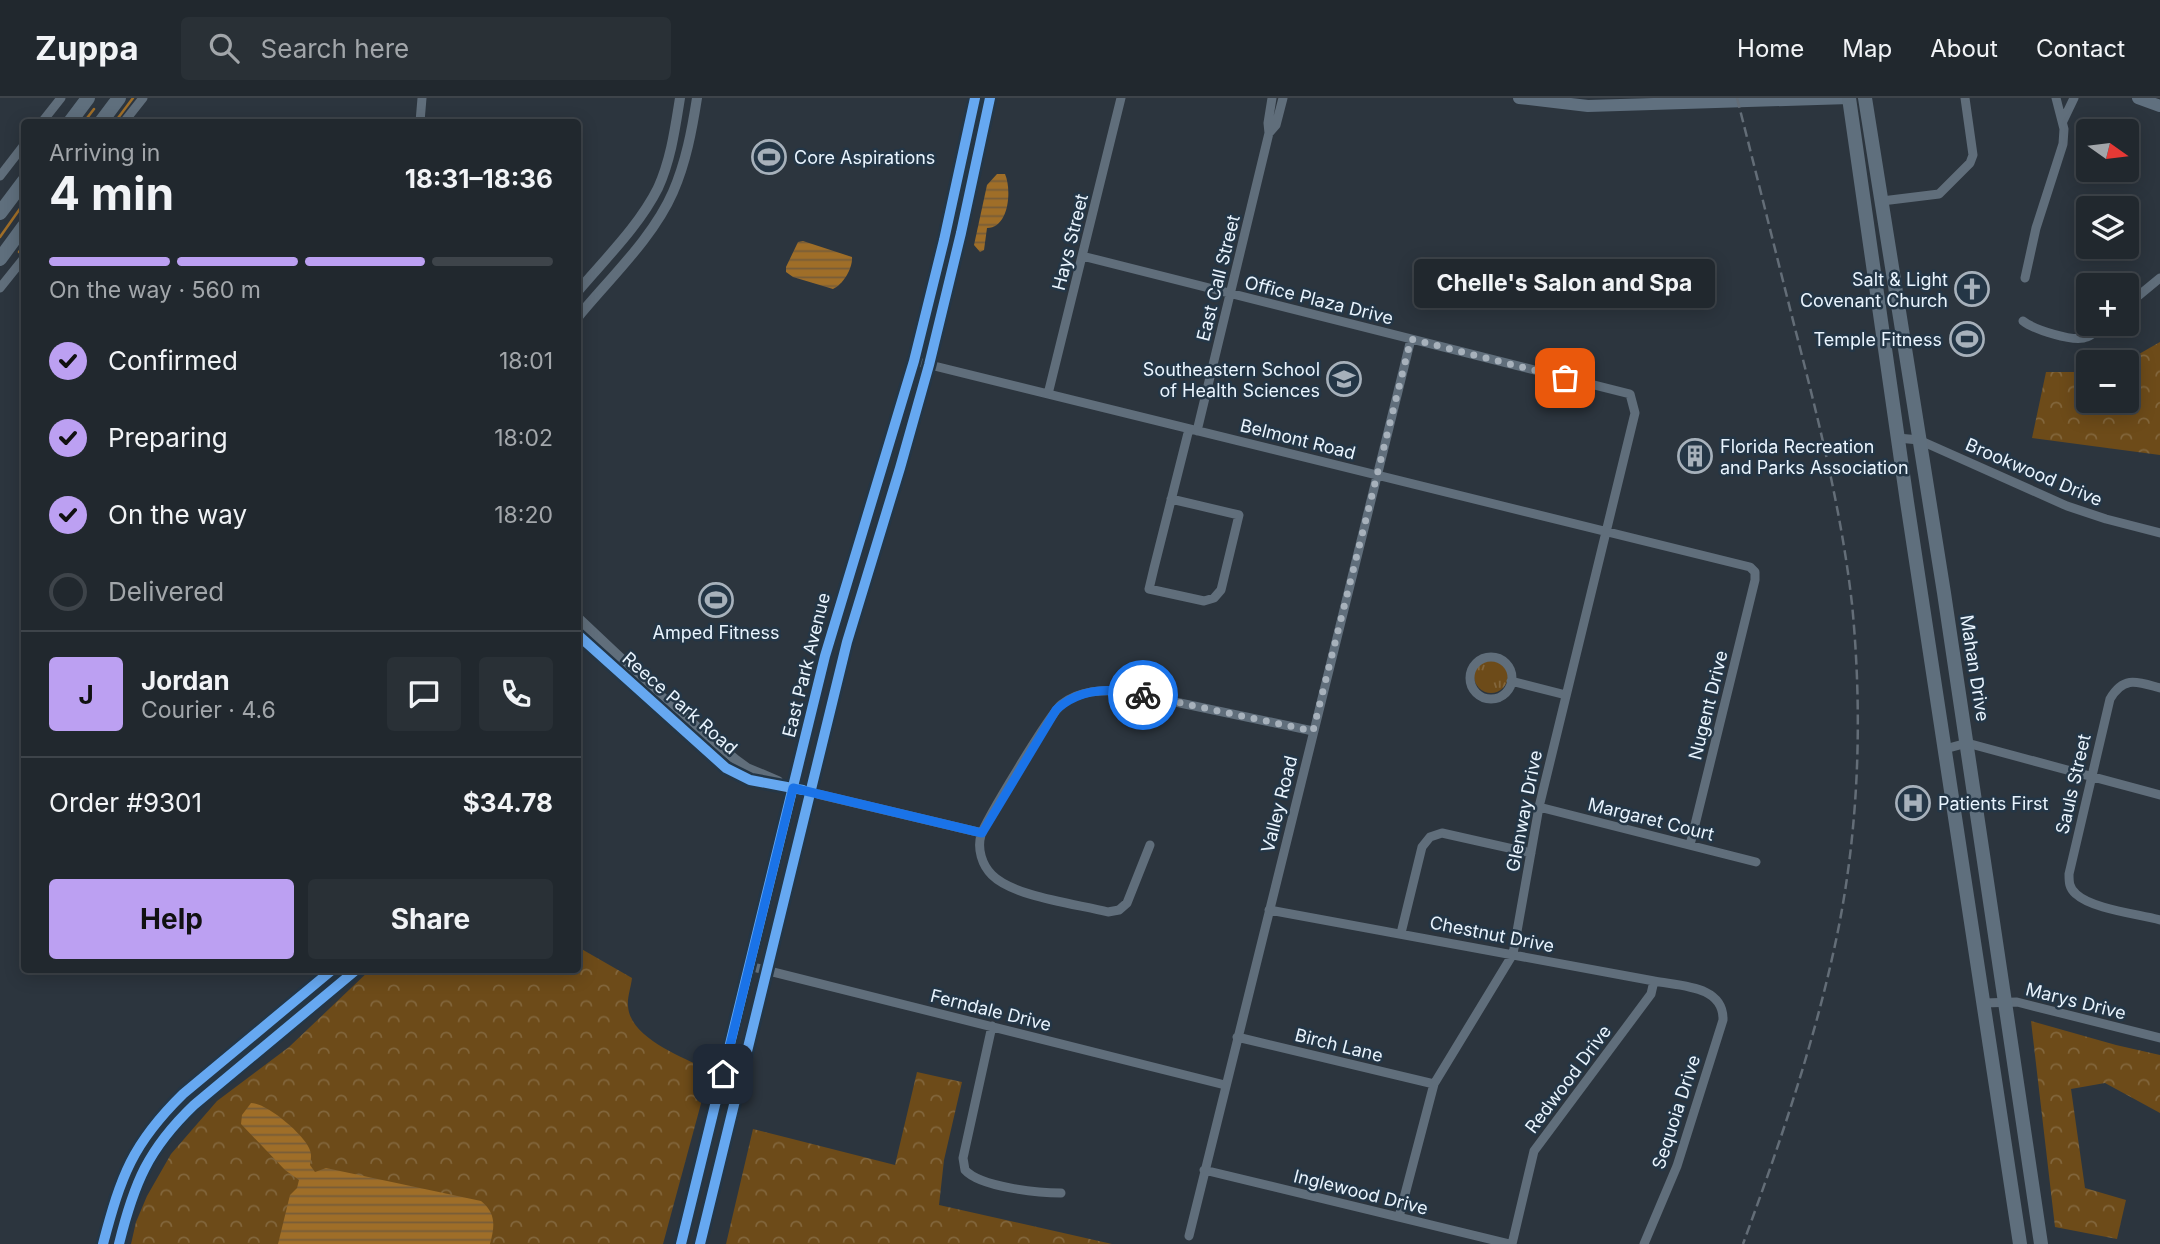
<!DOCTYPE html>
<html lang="en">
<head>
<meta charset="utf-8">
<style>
	body { margin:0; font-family:Inter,sans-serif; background:#293036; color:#f1f3f6; height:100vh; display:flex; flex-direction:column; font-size:26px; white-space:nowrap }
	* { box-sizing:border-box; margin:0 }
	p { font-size:23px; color:#a2a6aa }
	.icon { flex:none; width:38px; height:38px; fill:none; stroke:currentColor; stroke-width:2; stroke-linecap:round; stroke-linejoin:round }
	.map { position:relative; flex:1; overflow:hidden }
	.drawer { position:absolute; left:21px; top:21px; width:560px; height:854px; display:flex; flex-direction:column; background:#21282e; border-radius:7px; box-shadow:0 4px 18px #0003,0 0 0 2px #3e444a }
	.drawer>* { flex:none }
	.needle { width:46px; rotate:104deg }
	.buttons { position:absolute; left:2076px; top:21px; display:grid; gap:14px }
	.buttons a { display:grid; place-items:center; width:63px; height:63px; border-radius:7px; background:#21282e; box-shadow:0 4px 18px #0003,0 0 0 2px #3e444a; font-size:35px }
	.pin { position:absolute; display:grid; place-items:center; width:60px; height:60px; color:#fff; margin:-30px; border-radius:14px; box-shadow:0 4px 10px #0006 }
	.courier { position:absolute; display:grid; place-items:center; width:70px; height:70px; margin:-35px; border:5px solid #1a73e8; border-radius:50%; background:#fff; color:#222; box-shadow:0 2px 9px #0007 }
	.bubble { position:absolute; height:49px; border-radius:7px; background:#21282e; box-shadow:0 4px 18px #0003,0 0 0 2px #3e444a; font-size:23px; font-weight:700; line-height:49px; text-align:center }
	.overview em { font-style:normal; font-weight:700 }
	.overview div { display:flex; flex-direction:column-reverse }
	.overview { display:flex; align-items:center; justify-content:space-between; height:119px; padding:0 28px }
	h1 { font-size:46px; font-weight:700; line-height:52px }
	.bar { display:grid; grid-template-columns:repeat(4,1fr); gap:10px 7px; align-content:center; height:84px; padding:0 28px }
	.bar i { height:9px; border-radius:5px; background:#3e444a }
	.bar .active { background:#bca0f2 }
	.bar p { grid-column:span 4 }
	.line { display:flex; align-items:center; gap:18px; padding:0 28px; border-top:2px solid #3e444a }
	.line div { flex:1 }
	.round { display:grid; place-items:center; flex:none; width:74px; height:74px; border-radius:7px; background:#293036 }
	ol { padding:0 28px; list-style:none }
	li { display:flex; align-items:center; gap:21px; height:77px }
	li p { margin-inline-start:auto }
	li .icon { padding:7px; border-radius:50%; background:#bca0f2; color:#111; stroke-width:4 }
	li:last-child { color:#a2a6aa }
	li i { width:38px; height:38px; border:4px solid #3e444a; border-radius:50% }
	.cta { display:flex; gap:14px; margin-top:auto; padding:14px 28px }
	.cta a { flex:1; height:80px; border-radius:7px; background:#bca0f2; color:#111; font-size:28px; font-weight:700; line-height:80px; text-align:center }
	.cta a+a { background:#293036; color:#f1f3f6 }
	header { display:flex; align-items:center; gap:42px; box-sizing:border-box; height:98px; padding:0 35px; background:#21282e; border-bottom:2px solid #3e444a }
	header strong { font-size:33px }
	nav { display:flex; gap:38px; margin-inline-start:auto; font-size:24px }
	.search { width:490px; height:63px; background:#293036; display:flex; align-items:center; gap:18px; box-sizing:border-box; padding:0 24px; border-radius:7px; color:#a2a6aa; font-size:26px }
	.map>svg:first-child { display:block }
	.grass { fill:url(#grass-tufts) }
	.forest { fill:url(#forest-crowns) }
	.water { fill:url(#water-rules) }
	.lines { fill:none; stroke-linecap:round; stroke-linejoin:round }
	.stream { stroke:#9f6e28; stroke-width:2.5 }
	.minor { stroke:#606e7b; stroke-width:9 }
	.tertiary { stroke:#606e7b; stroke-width:10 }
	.secondary { stroke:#60707f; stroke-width:12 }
	.primary { stroke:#5f6f7d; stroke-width:14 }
	.rail { stroke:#636d77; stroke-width:2.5; stroke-dasharray:10 5; stroke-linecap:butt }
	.cycleway-casing { stroke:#243646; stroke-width:15 }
	.cycleway { stroke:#66a8f1; stroke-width:10 }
	.done { stroke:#a7b1bb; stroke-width:7; stroke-dasharray:0 12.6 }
	.route { stroke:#1a73e8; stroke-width:9 }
	.labels { text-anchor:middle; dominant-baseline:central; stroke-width:5; stroke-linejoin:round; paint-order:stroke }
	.poi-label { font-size:18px; fill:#e9f4fe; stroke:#243646; text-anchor:start }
	.street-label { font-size:18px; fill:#e9f4fe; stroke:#243646 }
</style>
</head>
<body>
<header>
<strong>Zuppa</strong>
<div class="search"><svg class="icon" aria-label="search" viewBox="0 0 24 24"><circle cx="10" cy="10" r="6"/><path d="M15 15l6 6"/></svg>Search here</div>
<nav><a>Home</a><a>Map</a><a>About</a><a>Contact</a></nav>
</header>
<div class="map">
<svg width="2160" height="1146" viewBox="0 0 2160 1146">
	<defs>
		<pattern id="grass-tufts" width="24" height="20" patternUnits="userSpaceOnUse" patternTransform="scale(1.75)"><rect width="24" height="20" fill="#6d4b19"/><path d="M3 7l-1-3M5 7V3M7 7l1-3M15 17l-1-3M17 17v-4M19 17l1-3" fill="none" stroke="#82663c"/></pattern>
		<pattern id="forest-crowns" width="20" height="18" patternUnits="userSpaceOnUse" patternTransform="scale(1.75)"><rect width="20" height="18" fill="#6d4b19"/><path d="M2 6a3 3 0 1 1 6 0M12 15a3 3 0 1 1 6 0" fill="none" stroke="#82663c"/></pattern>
		<pattern id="water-rules" width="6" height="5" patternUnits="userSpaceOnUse" patternTransform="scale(1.75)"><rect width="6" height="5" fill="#9f6e28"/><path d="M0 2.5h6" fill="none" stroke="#775d38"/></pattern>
	</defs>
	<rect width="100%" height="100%" fill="#2c353e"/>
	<!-- grass -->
	<path class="grass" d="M1474 578a17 17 0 1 1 34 0a17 17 0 1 1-34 0Z"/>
	<!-- forest -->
	<path class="forest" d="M2160 244V357L2032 340 2046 274H2088V303H2126L2125 264Z
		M578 849 632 880C631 889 627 900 628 908 630 940 681 958 704 970L706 987 663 1146H131L136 1124 147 1098 171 1056 217 1003 289 949 370 872H578Z
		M2031 923 2116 947 2160 957V1015L2105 985 2071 991 2085 1090 2126 1102 2117 1141 2055 1129Z
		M917 974 962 984 944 1062 939 1107 1112 1146H726L753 1031 895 1067Z"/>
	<!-- water -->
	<path class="water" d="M997 76H1005C1012 92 1009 130 987 130L984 152 980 154 974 147 987 87Z
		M803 143 852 159C853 170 843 187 833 191L793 179 786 174V169L798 144Z
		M251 1005C267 1005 303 1036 309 1050 312 1056 311 1060 310 1067L315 1074 326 1070 481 1103C496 1115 495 1128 490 1146H278L290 1097 297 1090 299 1082 285 1072 241 1026 242 1017Z"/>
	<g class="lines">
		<!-- stream -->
		<path class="stream" d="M84 24 94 11
			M115 24 133 0
			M0 139 24 105
			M19 154 24 147"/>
		<!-- minor -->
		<path class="minor" d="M2063 23 2074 0
			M42 24 61 0
			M124 24 143 0
			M420 24 422 0
			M1269 35 1276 27 1283 0
			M0 78 24 47
			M1882 103 1939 96 1970 65 1973 57 1965 0
			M1082 158 1630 296 1635 315 1539 709 1513 856 1434 986 1399 1119
			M2025 180 2036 130 2063 46 2064 31 2056 0
			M0 190 24 160
			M2126 208 2160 180
			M2023 223C2033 231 2074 245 2087 239 2093 237 2099 230 2104 226
			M914 263 1750 469 1755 474V482L1690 747
			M1048 296 1121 0
			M1197 333 1269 35 1268 25 1272 0
			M1898 340 1919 342 2067 408 2106 421 2160 435
			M1171 401 1239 417 1221 492 1214 500 1204 503 1149 491 1154 470 1189 331
			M1470 580a21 21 0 1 1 42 0a21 21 0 1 1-42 0Z
			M1511 583 1566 597
			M2160 590C2138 584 2124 577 2110 601L2069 776C2069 784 2069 790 2076 796 2092 811 2138 816 2160 822
			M1945 651 1967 645 2160 697
			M809 694 982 735
			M1539 709 1756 764
			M1150 747 1127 805 1119 812 1108 814C1077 806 1014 799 992 777 982 767 977 751 981 737 985 723 1051 614 1062 606 1080 592 1102 592 1123 593L1313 633
			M1269 812 1654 883C1679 888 1724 887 1723 922L1677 1068 1644 1146
			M1401 835 1422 749 1430 739 1442 735 1531 755
			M749 868 1225 987
			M1984 905 2017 904 2160 940
			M992 928 963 1060 965 1072C980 1089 1038 1095 1061 1095
			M1237 939 1434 986
			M1204 1072 1510 1146
			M1189 1138 1411 241
			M1512 1146 1534 1053 1651 896 1654 883"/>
		<!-- tertiary -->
		<path class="tertiary" d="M578 193C605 161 639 128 658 90 671 61 675 31 680 0
			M578 219C609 181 653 140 673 94 686 64 692 32 697 0
			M578 520 665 602 736 662 747 670 778 683
			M578 537 726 670 750 682 809 694
			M103 1146C121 1078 132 1046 183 996L332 872
			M119 1146C134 1085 148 1051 194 1007L356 872"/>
		<!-- secondary -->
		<path class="secondary" d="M1519 0 1588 8 1849 0
			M2138 0 2160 8
			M681 1146 825 558 914 263 944 142 975 0
			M700 1146 847 544 900 370 929 267 961 135 990 0"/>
		<!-- primary -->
		<path class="primary" d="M1849 0 1907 404 2020 1146
			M1865 0 1944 495 2041 1146
			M70 24 88 0
			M101 24 119 0
			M0 115 24 83
			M0 161 24 128"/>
		<!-- rail -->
		<path class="rail" d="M1737 0C1758 82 1778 164 1799 246 1821 332 1842 418 1852 506 1863 619 1859 736 1835 847 1813 949 1779 1048 1743 1146"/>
		<!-- cycleway casing -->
		<g class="cycleway-casing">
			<path id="cycleway" d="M578 537 726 670 750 682 803 692
				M103 1146C121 1078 132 1046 183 996L332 872
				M119 1146C134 1085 148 1051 194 1007L356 872
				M681 1146 825 558 914 263 944 142 975 0
				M700 1146 847 544 900 370 929 267 961 135 990 0"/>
		</g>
		<!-- cycleway -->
		<use href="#cycleway" class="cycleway"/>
	</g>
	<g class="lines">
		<!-- done -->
		<path class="done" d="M1143 597 1313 633 1411 241 1565 280"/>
		<!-- route -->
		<path class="route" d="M723 976 793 690 982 735 1056 612C1080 589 1112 590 1143 597"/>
	</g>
	<!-- icons -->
	<defs>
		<g id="stadium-ring" transform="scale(1.75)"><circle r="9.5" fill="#243646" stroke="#a7b1bb" stroke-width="1.5"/><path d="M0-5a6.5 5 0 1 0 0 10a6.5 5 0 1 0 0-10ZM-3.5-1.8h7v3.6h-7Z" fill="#a7b1bb"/></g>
		<g id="church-ring" transform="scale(1.75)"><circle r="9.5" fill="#243646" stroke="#a7b1bb" stroke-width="1.5"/><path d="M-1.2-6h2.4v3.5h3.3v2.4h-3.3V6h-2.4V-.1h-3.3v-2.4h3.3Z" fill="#a7b1bb"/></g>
		<g id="school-ring" transform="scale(1.75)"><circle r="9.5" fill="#243646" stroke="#a7b1bb" stroke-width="1.5"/><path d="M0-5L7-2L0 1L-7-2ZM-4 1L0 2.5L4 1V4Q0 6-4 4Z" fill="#a7b1bb"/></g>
		<g id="building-ring" transform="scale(1.75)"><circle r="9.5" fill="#243646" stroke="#a7b1bb" stroke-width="1.5"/><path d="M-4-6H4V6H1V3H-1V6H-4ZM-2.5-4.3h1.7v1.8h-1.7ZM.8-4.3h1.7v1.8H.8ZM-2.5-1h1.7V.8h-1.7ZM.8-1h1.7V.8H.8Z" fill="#a7b1bb"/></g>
		<g id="hospital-ring" transform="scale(1.75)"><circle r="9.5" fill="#243646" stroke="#a7b1bb" stroke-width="1.5"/><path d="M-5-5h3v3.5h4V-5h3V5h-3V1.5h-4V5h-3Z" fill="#a7b1bb"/></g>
	</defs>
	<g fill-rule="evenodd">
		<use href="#stadium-ring" x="769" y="59"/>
		<use href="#church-ring" x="1972" y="191"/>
		<use href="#stadium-ring" x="1967" y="241"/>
		<use href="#school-ring" x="1344" y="281"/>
		<use href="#building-ring" x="1695" y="358"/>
		<use href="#stadium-ring" x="716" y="502"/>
		<use href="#hospital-ring" x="1913" y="705"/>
	</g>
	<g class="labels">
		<!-- poi labels -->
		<g class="poi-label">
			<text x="794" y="59">Core Aspirations</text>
			<text x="1948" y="181" text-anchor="end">Salt &amp; Light<tspan x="1948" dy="21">Covenant Church</tspan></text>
			<text x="1942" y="241" text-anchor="end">Temple Fitness</text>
			<text x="1320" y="271" text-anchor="end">Southeastern School<tspan x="1320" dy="21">of Health Sciences</tspan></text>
			<text x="1720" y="348">Florida Recreation<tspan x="1720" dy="21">and Parks Association</tspan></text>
			<text x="716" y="534" text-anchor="middle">Amped Fitness</text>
			<text x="1938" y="705">Patients First</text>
		</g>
		<!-- street labels -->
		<g class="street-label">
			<text transform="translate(1070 144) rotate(-76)">Hays Street</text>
			<text transform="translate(1218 180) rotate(-76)">East Call Street</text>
			<text transform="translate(1319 202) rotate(14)">Office Plaza Drive</text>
			<text transform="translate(1298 341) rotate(14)">Belmont Road</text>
			<text transform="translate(2034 374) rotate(23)">Brookwood Drive</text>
			<text transform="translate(806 567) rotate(-76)">East Park Avenue</text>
			<text transform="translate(1975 570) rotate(81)">Mahan Drive</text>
			<text transform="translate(680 605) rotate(41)">Reece Park Road</text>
			<text transform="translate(1708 607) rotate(-76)">Nugent Drive</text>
			<text transform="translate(2073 686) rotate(-77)">Sauls Street</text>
			<text transform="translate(1279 706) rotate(-76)">Valley Road</text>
			<text transform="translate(1524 713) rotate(-79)">Glenway Drive</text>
			<text transform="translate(1651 721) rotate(14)">Margaret Court</text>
			<text transform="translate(1492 836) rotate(11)">Chestnut Drive</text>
			<text transform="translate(2076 903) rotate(14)">Marys Drive</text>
			<text transform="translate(991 912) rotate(14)">Ferndale Drive</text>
			<text transform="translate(1339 947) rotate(14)">Birch Lane</text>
			<text transform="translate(1568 981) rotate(-53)">Redwood Drive</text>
			<text transform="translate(1676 1014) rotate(-72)">Sequoia Drive</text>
			<text transform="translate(1361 1094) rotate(14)">Inglewood Drive</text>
		</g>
	</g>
</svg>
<div class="buttons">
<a><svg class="needle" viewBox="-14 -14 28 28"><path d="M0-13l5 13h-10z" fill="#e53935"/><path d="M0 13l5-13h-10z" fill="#a2a6aa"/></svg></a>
<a><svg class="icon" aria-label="layers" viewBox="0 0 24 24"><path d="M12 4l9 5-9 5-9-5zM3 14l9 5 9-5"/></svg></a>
<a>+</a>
<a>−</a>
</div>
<div class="pin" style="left:1565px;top:280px;background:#ea580c"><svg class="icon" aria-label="bag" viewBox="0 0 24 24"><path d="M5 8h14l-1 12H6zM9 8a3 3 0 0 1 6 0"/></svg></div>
<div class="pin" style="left:723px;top:976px;background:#1f2937"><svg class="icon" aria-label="home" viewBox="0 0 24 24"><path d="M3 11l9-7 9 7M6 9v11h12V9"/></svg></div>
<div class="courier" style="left:1143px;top:597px"><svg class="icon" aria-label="bike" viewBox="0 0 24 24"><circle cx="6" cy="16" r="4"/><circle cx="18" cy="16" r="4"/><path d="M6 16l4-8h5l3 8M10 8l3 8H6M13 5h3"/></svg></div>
<div class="bubble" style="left:1414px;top:161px;width:301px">Chelle's Salon and Spa</div>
<section class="drawer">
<div class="overview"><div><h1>4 min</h1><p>Arriving in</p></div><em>18:31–18:36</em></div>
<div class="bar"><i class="active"></i><i class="active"></i><i class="active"></i><i></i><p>On the way · 560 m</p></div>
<ol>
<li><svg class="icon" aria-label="check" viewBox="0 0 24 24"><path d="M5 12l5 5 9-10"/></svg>Confirmed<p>18:01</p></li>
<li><svg class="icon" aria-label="check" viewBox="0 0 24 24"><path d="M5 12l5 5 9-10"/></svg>Preparing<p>18:02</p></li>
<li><svg class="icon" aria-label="check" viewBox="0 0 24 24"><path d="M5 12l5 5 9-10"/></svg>On the way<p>18:20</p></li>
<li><i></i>Delivered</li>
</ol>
<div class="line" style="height:126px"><b class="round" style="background:#bca0f2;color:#111">J</b><div><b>Jordan</b><p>Courier · 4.6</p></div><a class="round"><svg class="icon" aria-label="chat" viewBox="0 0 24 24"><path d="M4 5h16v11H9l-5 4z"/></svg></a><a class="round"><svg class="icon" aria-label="phone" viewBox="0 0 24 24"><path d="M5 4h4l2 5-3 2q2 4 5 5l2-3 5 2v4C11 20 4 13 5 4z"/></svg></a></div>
<div class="line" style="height:91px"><div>Order #9301</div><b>$34.78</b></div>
<div class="cta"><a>Help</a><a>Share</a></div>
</section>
</div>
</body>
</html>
